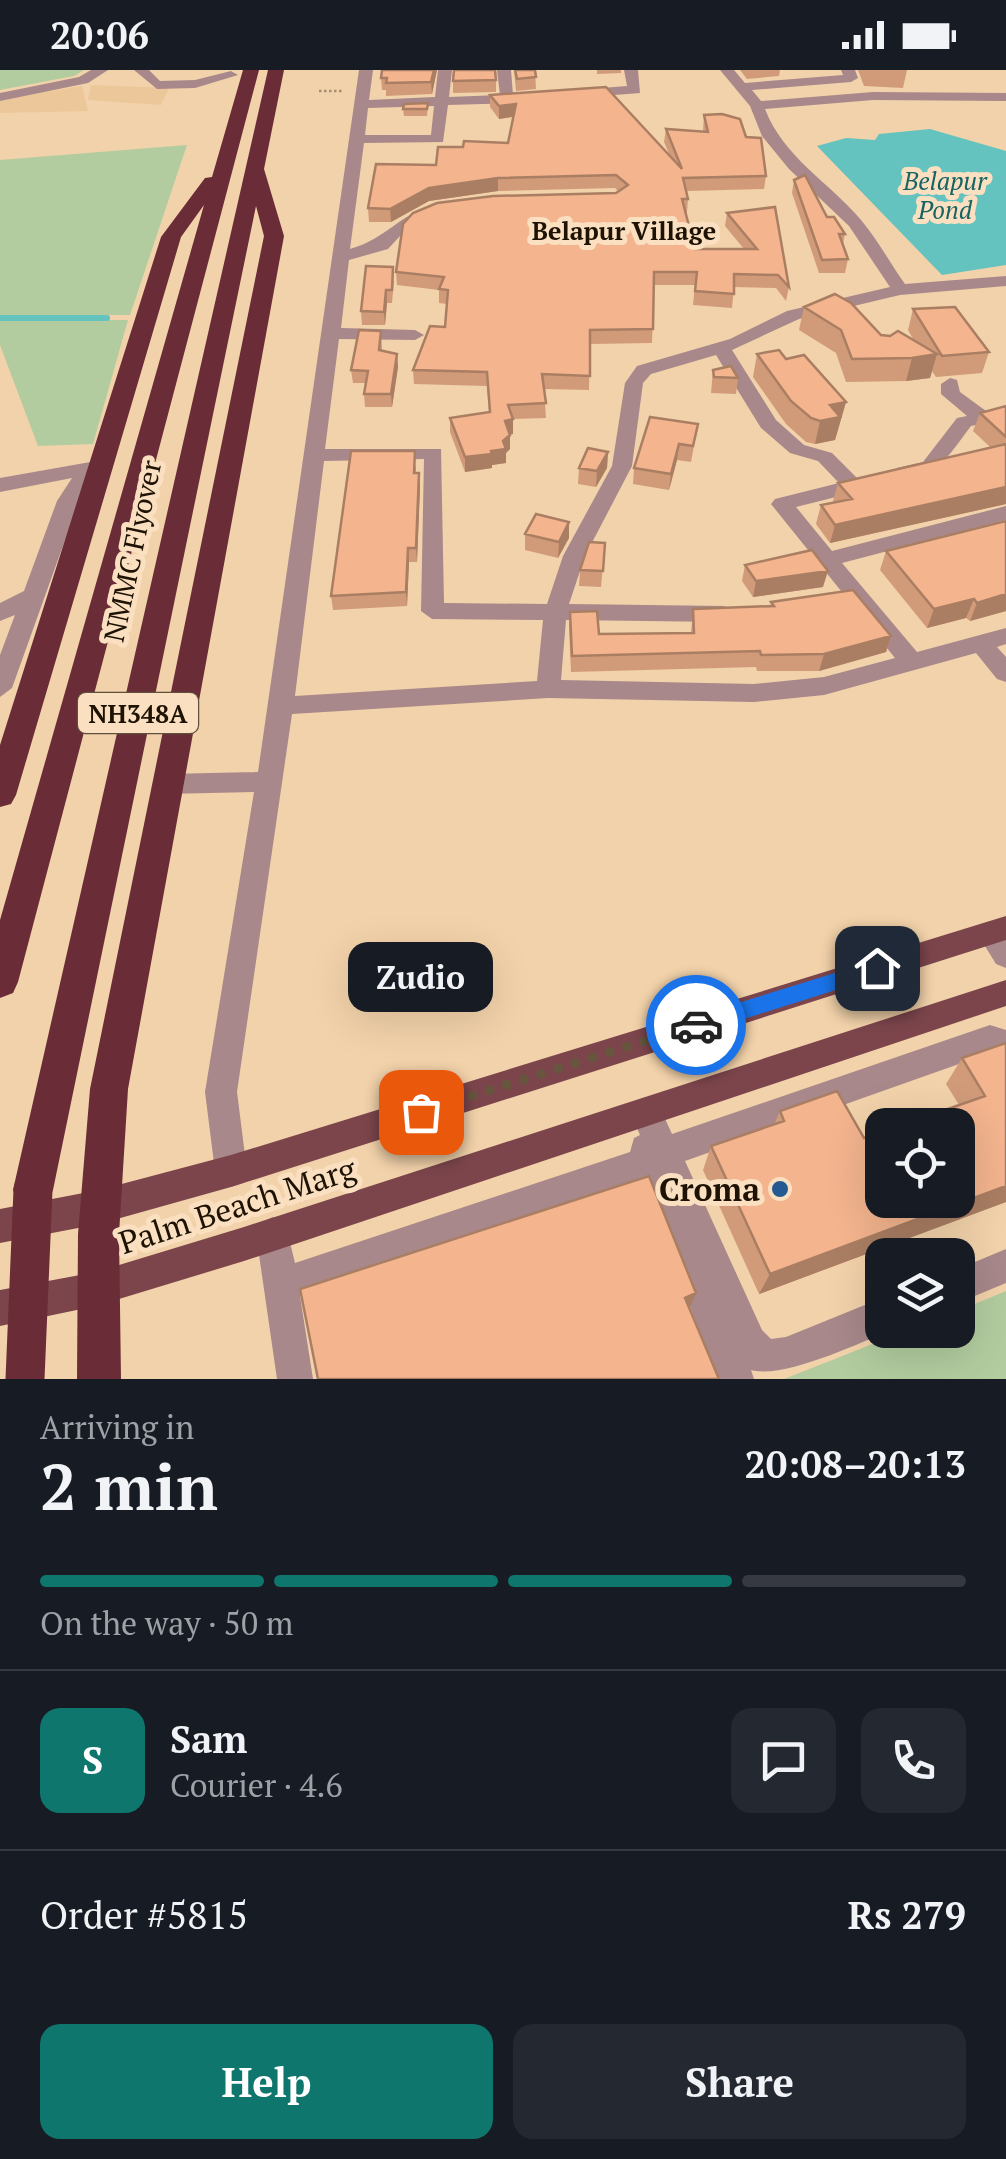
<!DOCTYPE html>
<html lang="en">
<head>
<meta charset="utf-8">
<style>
	body { margin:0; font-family:"PT Serif",serif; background:#242831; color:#f1f3f6; height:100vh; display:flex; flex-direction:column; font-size:38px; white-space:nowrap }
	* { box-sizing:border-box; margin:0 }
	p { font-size:32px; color:#9ea1a6 }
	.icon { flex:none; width:55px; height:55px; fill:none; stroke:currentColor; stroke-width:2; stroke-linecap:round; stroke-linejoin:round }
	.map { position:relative; height:1309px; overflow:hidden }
	.drawer { display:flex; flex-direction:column; background:#171b24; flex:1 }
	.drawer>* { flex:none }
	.tools { position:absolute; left:865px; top:1038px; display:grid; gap:20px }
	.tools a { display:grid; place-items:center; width:110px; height:110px; border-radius:20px; background:#171b24; box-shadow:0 10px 40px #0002; font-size:50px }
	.pin { position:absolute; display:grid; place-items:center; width:85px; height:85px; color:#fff; margin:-42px; border-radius:20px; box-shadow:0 5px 15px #0006 }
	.courier { position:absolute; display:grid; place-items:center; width:100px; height:100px; margin:-50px; border:8px solid #1a73e8; border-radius:50%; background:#fff; color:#222; box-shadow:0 2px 12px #0007 }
	.bubble { position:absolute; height:70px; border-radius:20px; background:#171b24; box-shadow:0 10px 40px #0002; font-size:32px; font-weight:600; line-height:70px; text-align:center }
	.summary em { font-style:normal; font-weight:600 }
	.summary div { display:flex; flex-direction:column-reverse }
	.summary { display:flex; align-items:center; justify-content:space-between; height:170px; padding:0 40px }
	h1 { font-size:65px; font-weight:600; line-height:75px }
	.bar { display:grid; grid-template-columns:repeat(4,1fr); gap:15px 10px; align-content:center; height:120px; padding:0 40px }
	.bar i { height:12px; border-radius:8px; background:#363941 }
	.bar .current { background:#0f766e }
	.bar p { grid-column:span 4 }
	.line { display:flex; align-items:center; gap:25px; padding:0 40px; border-top:2px solid #363941 }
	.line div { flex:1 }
	.round { display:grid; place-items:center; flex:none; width:105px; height:105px; border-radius:20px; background:#242831 }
	.cta { display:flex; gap:20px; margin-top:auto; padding:20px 40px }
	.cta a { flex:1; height:115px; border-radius:20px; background:#0f766e; color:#fff; font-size:40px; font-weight:600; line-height:115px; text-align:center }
	.cta a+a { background:#242831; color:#f1f3f6 }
	.status { display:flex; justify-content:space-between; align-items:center; height:70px; padding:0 50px; background:#171b24; direction:ltr }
	.status svg { height:28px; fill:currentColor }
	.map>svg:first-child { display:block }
	.built { fill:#ecc799 }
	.green { fill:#b2cc9f }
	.water { fill:#64c2bf }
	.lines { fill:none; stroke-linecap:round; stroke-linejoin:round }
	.stream { stroke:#64c2bf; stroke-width:6 }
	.path-far1 { stroke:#a58d6e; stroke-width:2.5; stroke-dasharray:2.5 2.5; stroke-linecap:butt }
	.path { stroke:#a58d6e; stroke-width:5; stroke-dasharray:6 6; stroke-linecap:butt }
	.minor { fill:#a8888a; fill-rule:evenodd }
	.major { fill:#7c454c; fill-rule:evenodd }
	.highway { fill:#6a2c36; fill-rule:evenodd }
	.highway-bridge { stroke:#6a2c36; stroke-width:39 }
	.wall { fill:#d19b7a }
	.shaded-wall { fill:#aa7e63 }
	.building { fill:#f3b48e; stroke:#aa7e63; stroke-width:2.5 }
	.route { fill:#1a73e8 }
	.done { stroke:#68553e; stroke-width:10; stroke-dasharray:0 18 }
	.poi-dot { fill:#245992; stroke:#fae0c1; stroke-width:4 }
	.labels { text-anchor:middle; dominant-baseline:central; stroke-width:10; stroke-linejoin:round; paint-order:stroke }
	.far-water-label { font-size:25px; font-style:italic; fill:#166462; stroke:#fae0c1 }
	.far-neighbourhood-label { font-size:25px; font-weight:bold; fill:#1d1204; stroke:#fae0c1 }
	.shield { fill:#fae0c1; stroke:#5f503d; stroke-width:2.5 }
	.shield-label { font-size:25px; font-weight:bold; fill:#1d1204 }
	.street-label { font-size:28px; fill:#1d1204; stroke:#fae0c1 }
	.near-poi-label { font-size:32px; font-weight:bold; fill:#1d1204; stroke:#fae0c1; text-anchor:end }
	.near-street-label { font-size:32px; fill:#1d1204; stroke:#fae0c1 }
</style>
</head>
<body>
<div class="status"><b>20:06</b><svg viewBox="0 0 49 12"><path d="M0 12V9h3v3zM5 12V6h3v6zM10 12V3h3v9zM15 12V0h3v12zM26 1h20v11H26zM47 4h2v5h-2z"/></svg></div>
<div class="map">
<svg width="1006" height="1309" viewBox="0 0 1006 1309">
	<rect width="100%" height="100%" fill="#f2d2aa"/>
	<!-- built -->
	<path class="built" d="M91 15 169 18 161 35 88 30Z
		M82 16 88 41 0 43V29Z"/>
	<!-- green -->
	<path class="green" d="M0 0H84L74 6 0 20Z
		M187 75 130 245H0V90Z
		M0 250H128L93 374 38 376 0 275Z
		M1006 1221V1309H784L908 1260H958V1241Z"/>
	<!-- water -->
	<path class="water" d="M930 59 1006 81V195L942 205 817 76 846 68 875 70 879 64Z"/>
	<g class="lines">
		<!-- stream -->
		<path class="stream" d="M0 248H107"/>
		<!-- path-far1 -->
		<path class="path-far1" d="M319 21H344"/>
		<!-- path -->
		<path class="path" d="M235 1126 239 1146"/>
		<!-- minor -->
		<path class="minor" d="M91 0H108L88 13 0 31V23L79 7Z
			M134 0H149L160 11 195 10 231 1 238 5 195 18 157 19Z
			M359 0H373L369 30 435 27 438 0H452L449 27 500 25 497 0H511L513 25 528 29 521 33 448 35 443 72 364 73 350 179C388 168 396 146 436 134L444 139 412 153 388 179 349 190 341 258 415 260 424 265 415 270 339 269 325 379H441L444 533 547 534 563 486 612 396 625 313 637 296 730 269 787 241 890 217 849 156 789 99 762 66 750 36 720 0H734L745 13 843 5 841 0H855L858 8 851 12 752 20 761 31 873 22 1006 23V31L873 30 765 39C784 88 828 111 861 150 877 169 890 193 905 214L1006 206V216L900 225 799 249 732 280 776 350 804 375 832 383 857 408 865 407 875 413 872 418 796 437 832 481 1006 436V450L842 493 917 582 1006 558V574L997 577 1006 587V612L997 609 976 583 824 625 754 632 548 628 292 644 237 1022 247 1101 243 1113 231 1117 219 1113 215 1101 205 1022 254 722 166 724 157 721 153 714 157 707 166 704 258 702ZM434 36 431 65H365L368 38ZM716 285 761 358 790 383 818 391 839 413 775 429 771 434 895 588 824 607 754 614 561 610 566 550 724 552 736 544 724 536 569 534 585 486 632 396 643 313 651 304ZM424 389 421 541 432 549 543 550 537 611 295 626 324 391Z
			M624 0H638L640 23 576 28 569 24 576 20 627 16Z
			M950 308 957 310 960 322 986 341 1006 337V349L971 356C951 382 934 414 897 408L894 403 897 398 923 392 957 348 967 346 941 324V314Z
			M96 391 111 397 90 412 79 431 12 618 0 627V585L15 545 0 551V533L24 521 57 431 72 408 0 422V408Z
			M991 851 1006 861V898L996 894 977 863 981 854Z
			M990 955 1006 960V988L990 983 685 1091 762 1260 771 1269 786 1267 882 1228V1260H891C857 1274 784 1309 751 1300L754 1309H718L641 1110 300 1226 313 1309H277L256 1164 261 1152 273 1147 285 1152 295 1193 630 1082 634 1068 640 1065 630 1042 635 1031 646 1027 657 1031 672 1064Z
			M1006 1179V1213L958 1233V1199Z"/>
		<!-- major -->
		<path class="major" d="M1006 846V870L231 1117 99 1154 0 1173V1139L99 1120 231 1085Z
			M1006 910V936L244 1191 96 1236 0 1256V1220L96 1202 244 1157Z"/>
		<!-- highway -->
		<path class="highway" d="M243 0H259L18 912 13 923 0 928V850L204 135 181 167 16 725 11 734 0 737V675L161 167 205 108 212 107Z
			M268 0H284L264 99 284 166 128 1019 119 1164 121 1309H77L78 1164 90 1019 264 166 256 136 53 1120 47 1134 33 1140 19 1134 13 1120Z"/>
		<!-- highway-bridge -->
		<path class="highway-bridge" d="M25 1309 33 1120"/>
	</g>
	<!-- wall -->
	<path class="wall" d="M382 0H437L432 24 386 26V20H382L381 8Z
		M514 0H535L536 19 516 21Z
		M597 0H621V3L597 4Z
		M740 0H780L779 6 747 9Z
		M858 0H907L903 18 864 16Z
		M496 10V22L453 23V11Z
		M490 25 670 86 664 72 666 59 703 61 704 45 746 67 766 106 764 119 686 121 688 129 687 142H685L695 179H744L725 156 727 143 789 217 786 231 776 218 734 217 732 238 693 235 695 215H654L652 273 590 274 589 320 544 319 546 348 513 349V364H510V379L506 383V393L492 395V398L465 402 450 362V348L489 342 487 316 414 314 413 300 445 257 447 234 439 233V220L397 215 396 202 618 121 615 118 498 121 429 131 391 152H369L368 138 463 77 508 73 514 47 499 49 490 37Z
		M428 33 427 46H404L403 39Z
		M794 110 827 147 845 164 843 174 848 189 845 203H819L792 123Z
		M394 210 392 233H387L385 255H362L361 241Z
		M804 237 881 265 914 271 908 260 913 239 989 282 982 303 936 307 932 301 930 308 906 311 846 312 836 283 799 260Z
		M381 261 382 280 397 284 398 297 392 337H365L364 324 366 313H353L351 300Z
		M757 284 786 289 846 332 835 370 815 374 806 372 786 354 753 307Z
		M713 300 738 308 736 324 711 323Z
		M1006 336V434L830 473 816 454 821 435 834 433 833 431 838 413 990 377 973 361 980 343Z
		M698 354 691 392 677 390 669 420 633 414 634 398Z
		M608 382 607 398 596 417 578 414 579 398Z
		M416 395V403H419L420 417 417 492H409L407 536 333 540 331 526Z
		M1006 451V541L970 551 966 548 927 558 880 500 886 481Z
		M569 452V468L558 488 525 480V464Z
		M605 473 601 517 579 516 580 500Z
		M745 495 823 517 753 527 742 511Z
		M771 532 891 566 886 582 819 601H757L756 597 571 602 569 558 570 542 599 564 691 563 693 539 770 536Z
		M1006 973V1132L759 1224 703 1100 711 1076 774 1055 780 1041 864 1068 959 1035 946 1014 962 988Z"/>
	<!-- shaded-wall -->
	<path class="shaded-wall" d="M434 0H437L432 24 431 12Z
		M516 34V46L499 49V36Z
		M498 108V121L429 131 391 152 390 139 429 118Z
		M386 220 387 233 385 255 384 242Z
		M397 284 398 297 392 337 391 324Z
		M937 284 930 308 906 311 912 288Z
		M846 332 835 370 815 374 820 351 830 335Z
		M513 349V364L505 365V351Z
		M510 365V379L506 383V393L492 395V398L465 402V387L491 381Z
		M679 374 677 390 669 420 671 404Z
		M608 382 607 398 596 417 597 401Z
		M419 403 420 417 417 492 416 478Z
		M1006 417V434L830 473 835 455Z
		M569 452V468L558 488 559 472Z
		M408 478 409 492 407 536 406 522Z
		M828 501 823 517 753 527 756 511Z
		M1006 524V541L970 551 977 533Z
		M974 529 966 548 927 558 934 539Z
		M891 566 886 582 819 601 824 584Z
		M1006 1116V1132L759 1224 770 1204Z
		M696 1223 688 1242 685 1228Z"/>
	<!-- building -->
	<path class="building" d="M382 0H434L431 12 386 13 387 8H381Z
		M454 0H495L496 10 453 11Z
		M515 0H535L536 7 517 9Z
		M606 17 682 99 666 59 708 62 704 45 722 44 740 49 746 67 761 68 766 106 683 108 688 129H682L695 179H757L727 143 775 137 789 217 778 205 734 204V224L695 221 697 202H654L653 259 590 260V306L542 304 546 333 508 335 513 349 505 351 510 365 503 371 506 379 491 381 492 384 465 387 450 348 490 342 487 302 413 300 430 256 445 257 448 220 439 219 444 207 396 202 403 154 413 143 437 133 493 126 616 123 628 115 616 105 498 108 429 118 390 139 368 138 376 94 436 95 438 77H463L464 71 508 73 516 34 499 36 490 25Z
		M428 33 427 39H403L404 34Z
		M805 105 827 147H834L845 164H839L848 189 822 190 794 110Z
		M366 196 393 197 392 220H386L384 242 361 241Z
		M835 224 851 233 881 265 890 266 898 261 937 284 912 288 852 289 841 260 804 237Z
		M955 237 989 282 942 286 913 239Z
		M359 260 381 261 379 280 397 284 391 324H364L368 301 351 300Z
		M779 280 786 289 804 285 846 332 830 335 840 347 820 351 811 348 791 331 757 284Z
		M731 296 738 308 714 307 713 300Z
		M1006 336V367L980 343Z
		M650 347 698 354 693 376 679 374 671 404 634 398Z
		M1006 374V417L835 455 821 435 852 429 838 413Z
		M588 378 608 382 597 401 579 398Z
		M351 381H415L414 403H419L416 478H408L406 522 331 526Z
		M536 444 569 452 559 472 525 464Z
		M1006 451V524L977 533 974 529 934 539 886 481Z
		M589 472 605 473 603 501 580 500Z
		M812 480 828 501 756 511 745 495Z
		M853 520 891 566 824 584 761 585 760 581 572 586 570 542 597 541 599 564 694 563 693 539 774 536 771 532Z
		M1006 973V1116L770 1204 711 1076 784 1051 780 1041 837 1021 864 1068 882 1062V1130H958V1055H902L985 1026 962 988Z
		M649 1106 696 1223 685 1228 719 1309H318L300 1219Z"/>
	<!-- route -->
	<path class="route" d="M877 890 887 898 877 907 696 964 686 955 696 946Z"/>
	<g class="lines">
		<!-- done -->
		<path class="done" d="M421 1042 696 955"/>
	</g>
	<!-- markers -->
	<circle class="poi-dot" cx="780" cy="1119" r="10"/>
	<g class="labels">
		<!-- far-water labels -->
		<g class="far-water-label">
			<text x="945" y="110">Belapur<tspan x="945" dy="29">Pond</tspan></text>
		</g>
		<!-- far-neighbourhood labels -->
		<g class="far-neighbourhood-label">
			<text x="624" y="160">Belapur Village</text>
		</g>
		<!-- shield labels -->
		<rect class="shield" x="78" y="623" width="120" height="40" rx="8"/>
		<g class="shield-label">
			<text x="138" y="643">NH348A</text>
		</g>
		<!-- street labels -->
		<g class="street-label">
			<text transform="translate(132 481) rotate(-78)">NMMC Flyover</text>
		</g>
		<!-- near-poi labels -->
		<g class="near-poi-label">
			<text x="760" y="1119">Croma</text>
		</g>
		<!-- near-street labels -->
		<g class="near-street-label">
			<text transform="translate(237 1135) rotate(-18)">Palm Beach Marg</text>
		</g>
	</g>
</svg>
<div class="tools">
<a><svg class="icon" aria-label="locate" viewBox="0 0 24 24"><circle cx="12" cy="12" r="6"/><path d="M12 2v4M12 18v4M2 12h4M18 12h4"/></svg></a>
<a><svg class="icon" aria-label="layers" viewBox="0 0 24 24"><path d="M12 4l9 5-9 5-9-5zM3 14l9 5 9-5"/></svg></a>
</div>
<div class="pin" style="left:421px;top:1042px;background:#ea580c"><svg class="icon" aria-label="bag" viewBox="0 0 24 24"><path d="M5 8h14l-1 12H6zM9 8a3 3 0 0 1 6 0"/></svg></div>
<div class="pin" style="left:877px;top:898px;background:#1f2937"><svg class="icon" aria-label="home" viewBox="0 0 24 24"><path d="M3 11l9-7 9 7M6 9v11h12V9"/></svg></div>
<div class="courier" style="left:696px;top:955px"><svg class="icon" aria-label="car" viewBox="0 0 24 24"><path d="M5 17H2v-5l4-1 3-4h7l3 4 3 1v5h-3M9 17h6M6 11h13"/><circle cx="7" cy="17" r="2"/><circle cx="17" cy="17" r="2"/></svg></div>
<div class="bubble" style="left:348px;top:872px;width:145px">Zudio</div>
</div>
<section class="drawer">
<div class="summary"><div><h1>2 min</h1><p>Arriving in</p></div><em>20:08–20:13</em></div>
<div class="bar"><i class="current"></i><i class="current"></i><i class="current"></i><i></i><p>On the way · 50 m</p></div>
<div class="line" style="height:180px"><b class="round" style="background:#0f766e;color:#fff">S</b><div><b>Sam</b><p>Courier · 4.6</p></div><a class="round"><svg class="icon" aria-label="chat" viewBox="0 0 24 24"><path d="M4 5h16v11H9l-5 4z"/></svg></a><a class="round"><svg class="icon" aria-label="phone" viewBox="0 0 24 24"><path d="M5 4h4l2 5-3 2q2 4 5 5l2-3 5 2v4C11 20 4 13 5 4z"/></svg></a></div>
<div class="line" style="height:130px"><div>Order #5815</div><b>Rs 279</b></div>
<div class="cta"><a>Help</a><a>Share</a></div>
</section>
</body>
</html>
